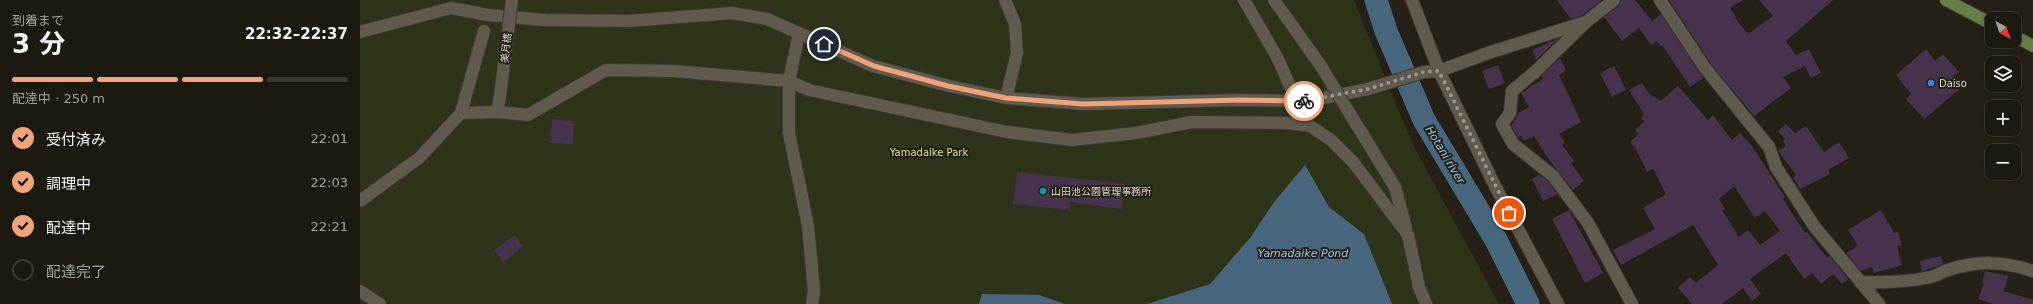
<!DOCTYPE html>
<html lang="ja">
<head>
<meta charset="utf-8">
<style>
	body { margin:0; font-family:"DejaVu Sans","Noto Sans JP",sans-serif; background:#29261e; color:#f1f3f6; height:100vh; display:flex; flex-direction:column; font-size:15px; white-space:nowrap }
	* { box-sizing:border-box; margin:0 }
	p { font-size:13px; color:#a0a09f }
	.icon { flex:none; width:22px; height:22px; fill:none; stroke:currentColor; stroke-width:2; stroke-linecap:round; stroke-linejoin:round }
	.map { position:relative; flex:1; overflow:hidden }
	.details { display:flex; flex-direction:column; background:#1c1910; width:360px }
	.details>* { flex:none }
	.needle { width:26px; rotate:140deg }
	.controls { position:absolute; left:1625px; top:12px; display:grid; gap:8px }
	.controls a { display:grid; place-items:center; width:36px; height:36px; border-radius:8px; background:#1c1910; box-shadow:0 2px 6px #0003,0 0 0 1px #3a3830; font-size:20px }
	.pin { position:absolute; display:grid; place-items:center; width:34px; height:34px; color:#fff; margin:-17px; border:2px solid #fff; border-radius:50%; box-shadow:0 1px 4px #0007 }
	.courier { position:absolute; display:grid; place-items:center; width:40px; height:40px; margin:-20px; border:3px solid #efa378; border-radius:50%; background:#fff; color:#222; box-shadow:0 1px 5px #0007 }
	.headline em { font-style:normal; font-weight:700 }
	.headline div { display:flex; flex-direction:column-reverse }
	.headline { display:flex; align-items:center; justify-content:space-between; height:68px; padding:0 12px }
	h1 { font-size:26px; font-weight:700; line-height:30px }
	.bar { display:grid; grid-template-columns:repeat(4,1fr); gap:6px 4px; align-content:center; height:48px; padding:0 12px }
	.bar i { height:5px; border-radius:3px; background:#3a3830 }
	.bar .on { background:#efa378 }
	.bar p { grid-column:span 4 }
	ol { padding:0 12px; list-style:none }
	li { display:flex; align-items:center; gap:12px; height:44px }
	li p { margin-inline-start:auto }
	li .icon { padding:4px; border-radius:50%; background:#efa378; color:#111; stroke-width:4 }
	li:last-child { color:#a0a09f }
	li i { width:22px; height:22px; border:2px solid #3a3830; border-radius:50% }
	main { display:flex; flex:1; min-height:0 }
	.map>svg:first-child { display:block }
	.green { fill:#2e3419 }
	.water { fill:#48677e }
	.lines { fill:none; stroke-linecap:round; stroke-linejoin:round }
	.river { stroke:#48677e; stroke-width:23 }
	.building { fill:#48334e; fill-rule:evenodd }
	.minor-casing { stroke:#3f3a33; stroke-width:14 }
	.major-casing { stroke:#3f3a33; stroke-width:14 }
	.minor { stroke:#615b4f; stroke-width:12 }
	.major { stroke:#667e47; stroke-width:12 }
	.minor-bridge-casing { stroke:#3f3a33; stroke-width:14; stroke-linecap:butt }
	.minor-bridge { stroke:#615b4f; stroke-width:12 }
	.done { stroke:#9a958d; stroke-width:4; stroke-dasharray:0 7.2 }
	.route { stroke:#efa378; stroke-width:5 }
	.shop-dot { fill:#3f7fe0; stroke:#262116; stroke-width:1.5 }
	.culture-dot { fill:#0f9aa8; stroke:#262116; stroke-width:1.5 }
	.labels { text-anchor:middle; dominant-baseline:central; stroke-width:4; stroke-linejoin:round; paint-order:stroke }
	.street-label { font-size:10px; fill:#d8d4cd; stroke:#262116 }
	.poi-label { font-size:10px; fill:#d8d4cd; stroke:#262116; text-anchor:start }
	.park-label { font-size:10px; fill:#d4e3a6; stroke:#262116 }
	.water-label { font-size:11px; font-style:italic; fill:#90c8f0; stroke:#262116 }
</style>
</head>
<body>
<main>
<section class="details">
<div class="headline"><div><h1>3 分</h1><p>到着まで</p></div><em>22:32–22:37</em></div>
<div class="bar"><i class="on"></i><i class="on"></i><i class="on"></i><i></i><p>配達中 · 250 m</p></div>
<ol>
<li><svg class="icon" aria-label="check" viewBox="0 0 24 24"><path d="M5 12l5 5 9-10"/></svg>受付済み<p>22:01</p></li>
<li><svg class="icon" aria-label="check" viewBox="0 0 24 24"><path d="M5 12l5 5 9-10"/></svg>調理中<p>22:03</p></li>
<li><svg class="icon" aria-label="check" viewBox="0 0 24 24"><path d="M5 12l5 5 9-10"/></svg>配達中<p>22:21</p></li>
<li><i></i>配達完了</li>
</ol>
</section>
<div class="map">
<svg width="1673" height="304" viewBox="0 0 1673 304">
	<rect width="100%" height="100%" fill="#262116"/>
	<!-- green -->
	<path class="green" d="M0 0H994L1052 143 1139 304H0Z"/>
	<!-- water -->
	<path class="water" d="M945 165 969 207 1004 234 1032 304H787L850 284 890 238 914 202Z
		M622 294 679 295 705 304H619Z"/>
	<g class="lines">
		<!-- river -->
		<path class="river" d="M1016 0 1026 31 1064 120 1136 240 1168 304"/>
	</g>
	<!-- building -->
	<path class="building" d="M1197 0H1242L1221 16 1211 19Z
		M1261 0H1275L1292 21 1301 14 1343 78 1330 87 1302 45 1300 46 1297 41 1291 45 1279 28 1262 41 1244 17 1259 6Z
		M1309 0H1383L1370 8 1376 17 1375 18 1388 34 1413 16 1399 0H1473L1426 41 1436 55 1449 49 1461 73 1451 78 1445 66 1423 77 1431 88 1394 116 1351 64Z
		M1197 39H1198L1176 60 1172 50Z
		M1566 49 1575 61 1583 54 1599 72 1593 76 1602 87 1564 119 1546 99 1551 94 1536 75Z
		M1200 58 1206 71 1199 75 1221 122 1199 134 1205 143 1202 145 1214 161 1211 163 1224 181 1213 190 1187 157 1174 136 1164 141 1161 136 1158 138 1151 125 1154 123 1158 113 1169 107 1161 93 1183 79 1181 76Z
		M1138 65 1145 83 1129 89 1122 71Z
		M1254 66 1266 90 1252 97 1240 73Z
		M1282 83 1289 94 1301 101 1318 86 1348 120 1353 115 1372 140 1380 133 1392 146 1425 197 1423 199 1445 233 1447 232 1467 258 1470 256 1488 279 1482 284 1473 274 1461 284 1452 273 1444 279 1426 253 1390 279 1401 294 1392 301 1383 288 1362 304H1332L1318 288 1330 277 1336 283 1358 265 1333 225 1261 265 1253 250 1295 229 1283 208 1306 194 1293 169 1287 172 1276 149 1270 142 1279 134 1275 130 1284 121 1281 119 1284 114 1269 90ZM1374 186 1395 218 1405 211 1420 231 1400 245 1388 230 1379 237 1362 210 1365 209 1359 199Z
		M192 119 214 121 213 144 190 143Z
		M1426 124 1435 133 1446 126 1464 152 1479 142 1489 158 1468 170 1470 174 1440 189 1433 177 1436 175 1418 151 1426 146 1423 141 1425 139 1418 131Z
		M657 172 765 184 761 209 710 202V210L653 204Z
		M1179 175 1188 181 1197 194 1183 201 1172 179Z
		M1209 210 1243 273 1225 283 1192 219Z
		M1521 210 1534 233 1538 232 1542 245 1537 246 1542 265 1514 273 1512 267 1501 271 1486 253 1498 246 1488 230Z
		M155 235 163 246 143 262 134 250Z
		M1581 256 1583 264 1562 271 1560 261Z
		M1625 271 1648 276 1644 291 1673 300V304H1633L1618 299 1624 284 1622 283Z"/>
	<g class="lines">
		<!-- minor casing -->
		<g class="minor-casing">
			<path id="minor" d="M645 0 655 24 657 53 646 98
				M884 0 917 57 930 86
				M914 0 961 66
				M1052 0 1079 71 1135 186 1198 304
				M1254 0 1226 22 1175 72 1152 91 1150 113 1142 124 1153 144 1193 176 1228 223 1272 304
				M1300 0 1345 68 1409 147 1416 167 1454 226 1519 304
				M0 32 91 8 128 15 185 20 269 21 372 13 407 19 513 66 589 86 646 98 723 104 880 100 948 101 1008 89 1064 72 1079 71 1128 53 1226 22
				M439 34 429 81V133L448 226 454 291 452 304
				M137 112 168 115 246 70 314 71 429 81 449 90 647 132 712 140 776 133 832 122 926 123 950 126 971 140 993 162 1048 235 1059 287 1066 304
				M101 113 124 31
				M990 114 1035 187 1046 228
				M0 201 59 158 101 113 137 112 140 96
				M1500 282C1525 283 1547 282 1571 277 1576 276 1580 273 1585 271 1617 260 1642 261 1673 271
				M0 291 20 304"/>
		</g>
		<!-- major casing -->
		<g class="major-casing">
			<path id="major" d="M1586 0 1632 24
				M1654 36 1673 46"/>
		</g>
		<!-- minor -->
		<use href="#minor" class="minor"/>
		<!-- major -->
		<use href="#major" class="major"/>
		<!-- minor-bridge casing -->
		<g class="minor-bridge-casing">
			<path id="minor-bridge" d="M961 66 990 114
				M140 96 152 0"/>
		</g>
		<!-- minor-bridge -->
		<use href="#minor-bridge" class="minor-bridge"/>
	</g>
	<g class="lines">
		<!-- done -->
		<path class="done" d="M944 101 1008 89 1064 72 1079 71 1149 213"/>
		<!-- route -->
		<path class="route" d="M464 44 514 66 588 86 646 98 723 104 880 100 944 101"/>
	</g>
	<!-- markers -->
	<circle class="shop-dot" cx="1571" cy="83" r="4"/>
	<circle class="culture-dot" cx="683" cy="191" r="4"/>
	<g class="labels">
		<!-- street labels -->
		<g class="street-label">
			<text transform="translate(146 48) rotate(-83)">美月橋</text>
		</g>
		<!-- poi labels -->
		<g class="poi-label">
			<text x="1579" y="83">Daiso</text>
			<text x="691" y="191">山田池公園管理事務所</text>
		</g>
		<!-- park labels -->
		<g class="park-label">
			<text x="569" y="152">Yamadaike Park</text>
		</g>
		<!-- water labels -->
		<g class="water-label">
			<text transform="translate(1085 155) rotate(59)">Hotani river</text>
			<text x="943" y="253">Yamadaike Pond</text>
		</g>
	</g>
</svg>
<div class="controls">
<a><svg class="needle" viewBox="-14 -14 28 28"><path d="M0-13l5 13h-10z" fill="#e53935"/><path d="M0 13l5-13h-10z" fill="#a0a09f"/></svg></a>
<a><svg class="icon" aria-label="layers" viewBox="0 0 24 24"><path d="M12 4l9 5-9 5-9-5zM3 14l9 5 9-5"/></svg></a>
<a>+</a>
<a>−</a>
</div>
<div class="pin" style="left:1149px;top:213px;background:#ea580c"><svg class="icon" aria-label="bag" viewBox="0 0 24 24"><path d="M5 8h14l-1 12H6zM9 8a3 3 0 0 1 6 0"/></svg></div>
<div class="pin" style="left:464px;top:44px;background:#1f2937"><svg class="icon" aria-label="home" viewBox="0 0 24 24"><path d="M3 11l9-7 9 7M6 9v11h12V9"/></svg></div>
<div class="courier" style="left:944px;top:101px"><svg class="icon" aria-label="bike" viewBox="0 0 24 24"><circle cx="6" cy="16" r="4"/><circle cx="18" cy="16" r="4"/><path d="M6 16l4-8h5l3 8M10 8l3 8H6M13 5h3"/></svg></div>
</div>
</main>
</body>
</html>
